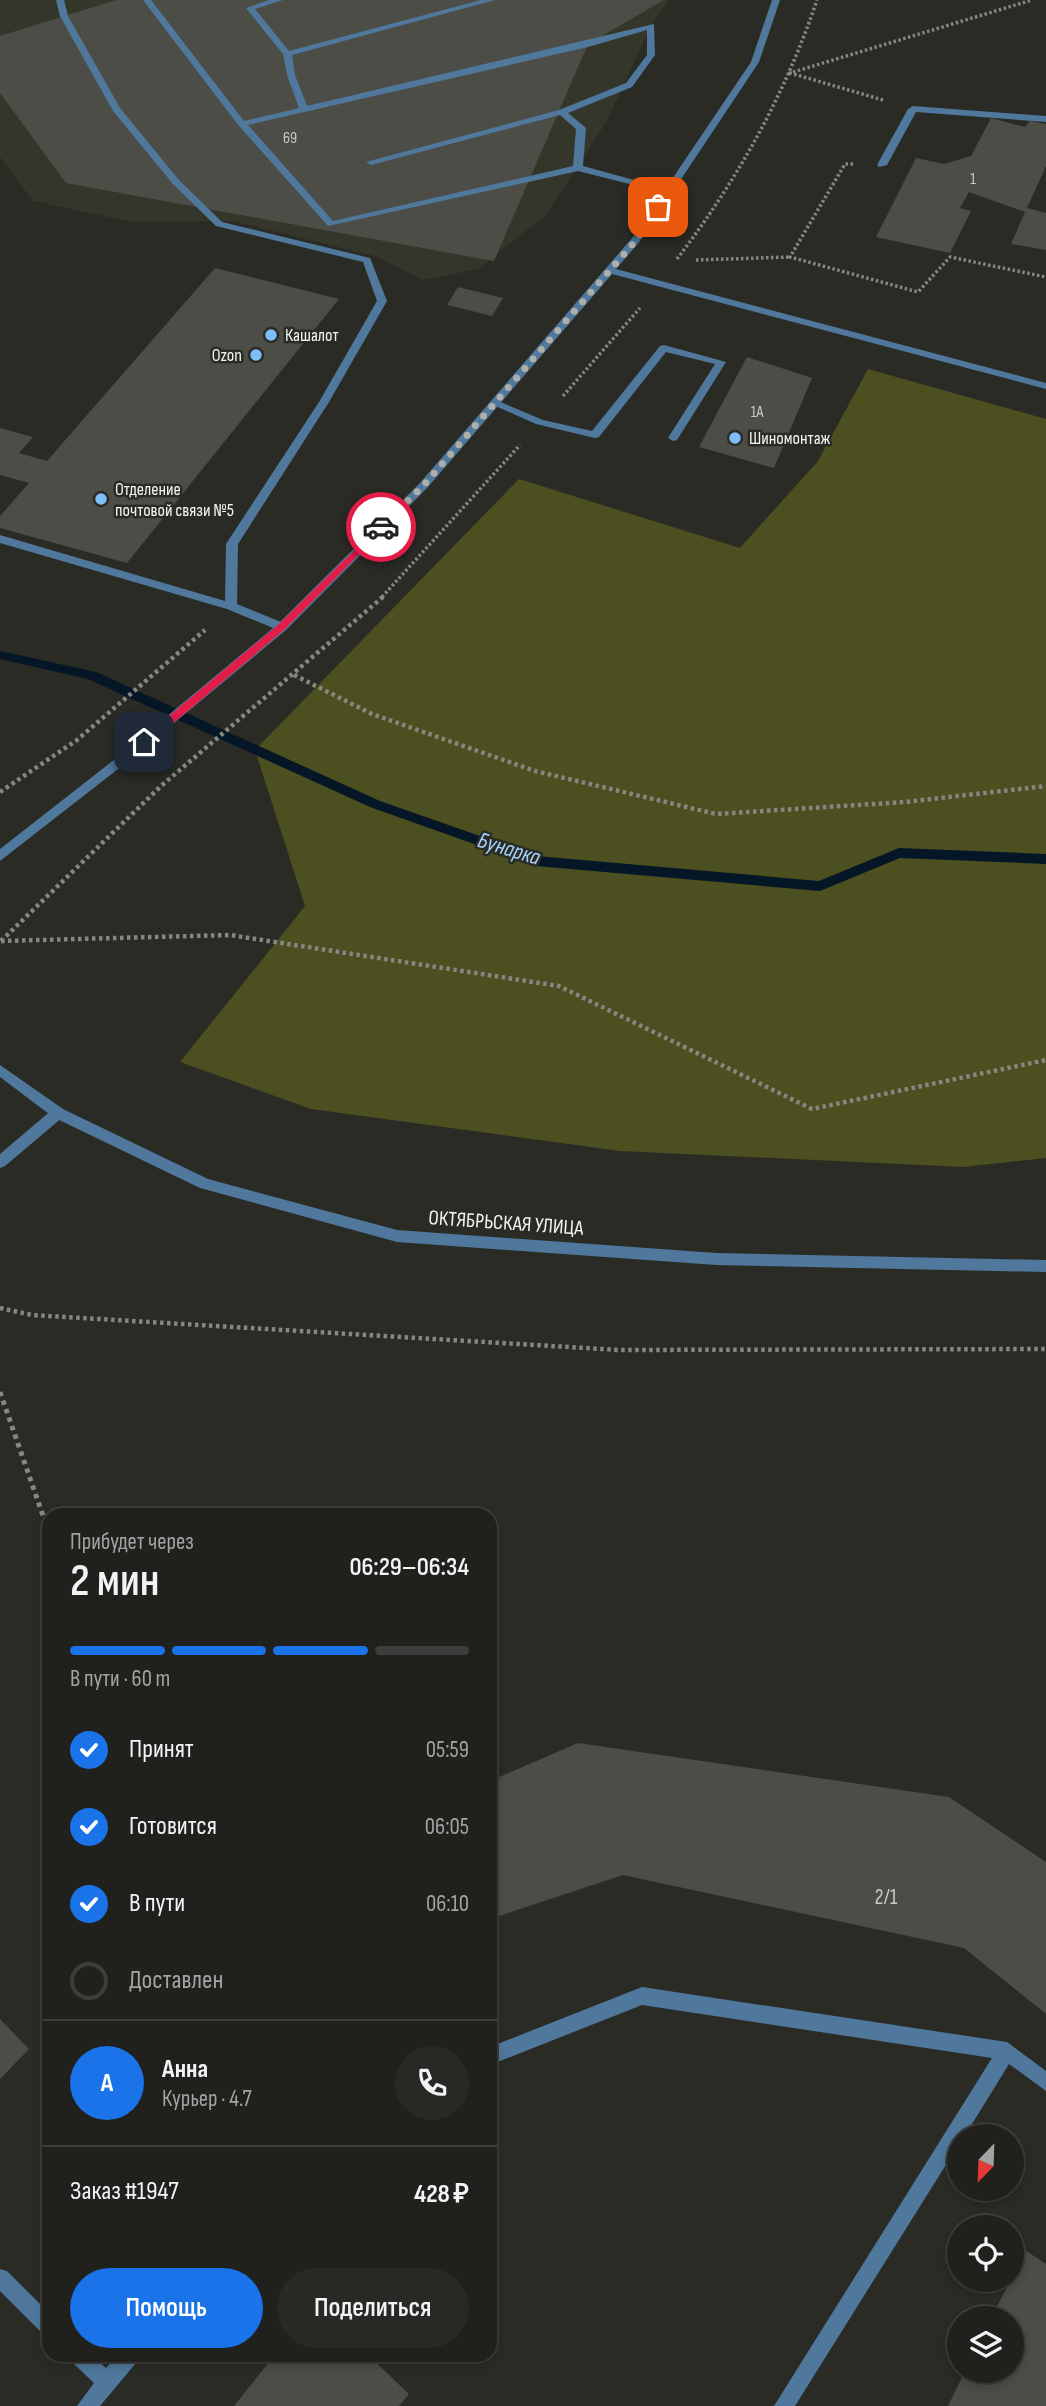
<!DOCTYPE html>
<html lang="ru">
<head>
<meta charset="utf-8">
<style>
	body { margin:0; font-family:"Sofia Sans Condensed",sans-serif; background:#282825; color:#f1f3f6; height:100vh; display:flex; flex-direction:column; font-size:26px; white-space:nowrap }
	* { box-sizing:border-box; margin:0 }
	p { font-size:23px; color:#a2a3a3 }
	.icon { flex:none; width:38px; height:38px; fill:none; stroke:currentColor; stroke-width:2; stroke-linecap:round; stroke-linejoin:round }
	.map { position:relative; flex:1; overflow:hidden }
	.details { position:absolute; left:42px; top:1508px; width:455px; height:854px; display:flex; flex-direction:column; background:#20201c; border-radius:21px; box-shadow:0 4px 10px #0003,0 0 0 2px #3d3e3b }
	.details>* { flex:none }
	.needle { width:46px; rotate:203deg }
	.controls { position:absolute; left:947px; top:2124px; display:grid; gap:14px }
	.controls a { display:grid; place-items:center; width:77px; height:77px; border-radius:50%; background:#20201c; box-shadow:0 4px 10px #0003,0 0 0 2px #3d3e3b; font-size:35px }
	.pin { position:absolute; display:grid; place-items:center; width:60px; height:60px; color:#fff; margin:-30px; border-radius:14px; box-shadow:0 4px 10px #0006 }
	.courier { position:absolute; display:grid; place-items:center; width:70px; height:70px; margin:-35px; border:5px solid #e11d48; border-radius:50%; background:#fff; color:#222; box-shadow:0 2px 9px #0007 }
	.headline em { font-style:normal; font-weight:600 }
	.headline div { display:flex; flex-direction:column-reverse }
	.headline { display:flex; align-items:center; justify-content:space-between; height:119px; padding:0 28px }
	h1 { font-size:46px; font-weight:600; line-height:52px }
	.bar { display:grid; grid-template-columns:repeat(4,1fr); gap:10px 7px; align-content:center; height:84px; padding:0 28px }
	.bar i { height:9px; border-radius:5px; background:#3d3e3b }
	.bar .selected { background:#1a73e8 }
	.bar p { grid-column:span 4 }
	.line { display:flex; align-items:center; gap:18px; padding:0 28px; border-top:2px solid #3d3e3b }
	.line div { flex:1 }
	.round { display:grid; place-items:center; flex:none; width:74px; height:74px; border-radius:37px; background:#282825 }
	ol { padding:0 28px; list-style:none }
	li { display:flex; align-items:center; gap:21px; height:77px }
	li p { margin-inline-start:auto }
	li .icon { padding:7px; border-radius:50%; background:#1a73e8; color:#fff; stroke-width:4 }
	li:last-child { color:#a2a3a3 }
	li i { width:38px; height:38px; border:4px solid #3d3e3b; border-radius:50% }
	.button { display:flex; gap:14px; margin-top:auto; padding:14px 28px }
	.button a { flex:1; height:80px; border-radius:42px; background:#1a73e8; color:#fff; font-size:28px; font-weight:600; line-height:80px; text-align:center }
	.button a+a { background:#282825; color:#f1f3f6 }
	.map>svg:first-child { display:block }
	.built { fill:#35362a }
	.green { fill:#4c4f1f }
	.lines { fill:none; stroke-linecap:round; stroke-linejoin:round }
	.stream { fill:#051727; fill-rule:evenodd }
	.building { fill:#4c4d46 }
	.path-far2 { stroke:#868682; stroke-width:3.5; stroke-dasharray:2.5 2.5; stroke-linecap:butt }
	.path-far1 { stroke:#868682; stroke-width:4.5; stroke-dasharray:3.5 3.5; stroke-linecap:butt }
	.path { stroke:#868682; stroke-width:5; stroke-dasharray:4.5 4.5; stroke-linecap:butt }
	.service { fill:#4f789c; fill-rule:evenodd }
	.minor { fill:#4f789c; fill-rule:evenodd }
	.tertiary { fill:#4f789c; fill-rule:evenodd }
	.route { fill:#e11d48 }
	.done { stroke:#aeaeaa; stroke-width:7; stroke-dasharray:0 12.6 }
	.poi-dot { fill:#7cbef9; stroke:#2b2b26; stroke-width:2.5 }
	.labels { text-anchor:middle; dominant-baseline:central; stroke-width:5; stroke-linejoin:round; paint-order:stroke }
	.far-number-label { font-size:16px; fill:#cacac6 }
	.far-poi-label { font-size:18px; fill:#f4f4f1; stroke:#2b2b26; text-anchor:start }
	.street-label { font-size:21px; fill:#f4f4f1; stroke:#2b2b26 }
	.near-number-label { font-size:21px; fill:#cacac6 }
	.water-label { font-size:23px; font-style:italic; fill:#a3d2fe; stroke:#2b2b26 }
</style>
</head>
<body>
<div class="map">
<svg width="1046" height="2406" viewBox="0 0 1046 2406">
	<rect width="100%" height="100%" fill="#2b2b26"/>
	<!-- built -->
	<path class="built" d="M0 0H669L651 26 607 121 546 215 478 269 423 280 375 256 233 221 132 222 33 201 0 157Z"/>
	<!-- green -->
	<path class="green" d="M868 369 1046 419V1158L963 1167 620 1151 311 1109 180 1062 305 906 255 750 519 479 740 548 818 461Z"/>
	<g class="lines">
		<!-- stream -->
		<path class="stream" d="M0 651 96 672 380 801 537 856 819 881 899 848 1046 854V864L900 858 820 891 536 866 370 807 88 679 0 659Z"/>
	</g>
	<!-- building -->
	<path class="building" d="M116 0H664L588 44 494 261 66 183 0 93V36Z
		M991 118 1025 127 1030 121 1046 124V166L1027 208 1046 213V250L1011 244 1025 212 969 192 960 208 971 211 950 253 876 237 916 158 944 164 971 156Z
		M215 268 339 299 127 563 0 528V516L29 483 0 475V428L33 437 19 453 47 461Z
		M458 287 503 298 492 316 447 305Z
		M747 357 812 378 774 468 699 447Z
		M578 1743 949 1797 1046 1862V2014L964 1948 623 1875 490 1919V1781Z
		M0 2019 29 2049 0 2079Z
		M1025 2250 1046 2264V2406H948L965 2371H1012V2319H991Z
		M274 2356H369L409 2394 399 2406H234Z"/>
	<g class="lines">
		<!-- path-far2 -->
		<path class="path-far2" d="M883 100 790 73 1032 0
			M853 164H845L790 257 918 292 950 257 1046 277
			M677 259C738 179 785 95 817 0
			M696 260 790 257
			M563 396 640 308
			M382 597 520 445"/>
		<!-- path-far1 -->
		<path class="path-far1" d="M294 675 372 714 535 771 716 814 905 802 1046 786
			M0 792 77 740 205 630
			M1 941 161 786 384 596
			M1 941 230 935 559 986 812 1109 1046 1060
			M0 1308 32 1315 619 1350 1046 1349"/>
		<!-- path -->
		<path class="path" d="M0 1392 49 1533"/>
		<!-- service -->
		<path class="service" d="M56 0H64L68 16 120 108 179 180 222 222 370 258 387 301 329 402 238 544 237 604 286 624V630H278L227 609 0 543V535L225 601 226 544 319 402 377 301 363 262 216 226 173 184 113 111 60 16Z
			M143 0H151L244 121 299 108 287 75 283 54 246 8 269 0H283L255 9 289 51 481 0H495L292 55 295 75 307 106 654 24 655 55 632 87 568 113 586 128 583 166 674 191 669 194 578 171 328 226 239 126ZM647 30V55L626 83 559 110 366 162 371 165 560 115 576 129 573 166 333 221 248 125 588 47Z
			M913 106 1046 116V122L916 112 887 165 879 167 877 165 908 109Z
			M664 345 726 362 677 440 673 441 668 438 715 364 666 352 599 437 595 438 536 424 489 403 494 400 498 401 543 420 592 431 660 346Z
			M642 1987 1007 2042 1046 2071V2091L1009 2064 964 2137H959V2144L795 2406H774L992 2058 642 2005 490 2065V2047Z
			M0 2269 7 2271 49 2313V2336L42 2333 0 2291Z
			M70 2356H93L106 2368 117 2356H139L136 2363 100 2406H77L94 2383 73 2363Z"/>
		<!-- minor -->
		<path class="minor" d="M772 0H780L759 62 640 241 616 269 1046 383V389L612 274 427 488 286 630 127 762 0 861V849L119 756 278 624 419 484 633 237 751 62Z
			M58 1108 63 1109 65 1113 63 1117 5 1166 0 1168V1154L53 1109Z"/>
		<!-- tertiary -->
		<path class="tertiary" d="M0 1065 63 1109 208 1179 397 1230 716 1253 1046 1260V1272L716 1265 397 1242 200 1188 53 1117 0 1077Z"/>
	</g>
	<!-- route -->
	<path class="route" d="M381 524 386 527 384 529 285 629 147 745H140V740L278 625Z"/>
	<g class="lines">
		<!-- done -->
		<path class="done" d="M381 527 423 486 637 239 658 207"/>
	</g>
	<!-- markers -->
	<g class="poi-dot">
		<circle cx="271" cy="335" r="7"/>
		<circle cx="256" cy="355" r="7"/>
		<circle cx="735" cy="438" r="7"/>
		<circle cx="101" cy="499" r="7"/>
	</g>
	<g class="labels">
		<!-- far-number labels -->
		<g class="far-number-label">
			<text x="290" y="138">69</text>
			<text x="973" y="179">1</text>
			<text x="757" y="412">1А</text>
		</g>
		<!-- far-poi labels -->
		<g class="far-poi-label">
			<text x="285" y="335">Кашалот</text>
			<text x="242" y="355" text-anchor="end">Ozon</text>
			<text x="749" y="438">Шиномонтаж</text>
			<text x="115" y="489">Отделение<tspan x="115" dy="21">почтовой связи №5</tspan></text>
		</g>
		<!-- street labels -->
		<g class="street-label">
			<text transform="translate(506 1223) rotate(4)">ОКТЯБРЬСКАЯ УЛИЦА</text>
		</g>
		<!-- near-number labels -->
		<g class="near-number-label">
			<text x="886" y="1897">2/1</text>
		</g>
		<!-- water labels -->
		<g class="water-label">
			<text transform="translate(509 849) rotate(17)">Бунарка</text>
		</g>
	</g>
</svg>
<div class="controls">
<a><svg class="needle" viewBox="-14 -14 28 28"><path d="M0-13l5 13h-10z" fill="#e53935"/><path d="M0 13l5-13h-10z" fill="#a2a3a3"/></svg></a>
<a><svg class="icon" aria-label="locate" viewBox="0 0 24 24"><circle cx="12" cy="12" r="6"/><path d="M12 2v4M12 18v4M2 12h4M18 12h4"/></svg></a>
<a><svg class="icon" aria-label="layers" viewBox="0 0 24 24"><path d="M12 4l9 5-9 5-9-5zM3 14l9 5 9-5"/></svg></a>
</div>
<div class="pin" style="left:658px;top:207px;background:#ea580c"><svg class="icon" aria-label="bag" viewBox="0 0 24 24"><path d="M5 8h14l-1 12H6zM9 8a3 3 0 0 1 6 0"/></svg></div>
<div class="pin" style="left:144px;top:742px;background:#1f2937"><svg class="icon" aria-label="home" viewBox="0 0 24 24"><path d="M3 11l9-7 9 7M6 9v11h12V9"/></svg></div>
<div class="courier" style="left:381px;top:527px"><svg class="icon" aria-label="car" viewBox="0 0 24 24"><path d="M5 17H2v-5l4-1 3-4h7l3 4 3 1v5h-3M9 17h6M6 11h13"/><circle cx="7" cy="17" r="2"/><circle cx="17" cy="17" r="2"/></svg></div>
<section class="details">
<div class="headline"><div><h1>2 мин</h1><p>Прибудет через</p></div><em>06:29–06:34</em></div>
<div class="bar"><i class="selected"></i><i class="selected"></i><i class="selected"></i><i></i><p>В пути · 60 m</p></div>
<ol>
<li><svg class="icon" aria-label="check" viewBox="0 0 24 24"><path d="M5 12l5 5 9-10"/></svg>Принят<p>05:59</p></li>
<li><svg class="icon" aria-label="check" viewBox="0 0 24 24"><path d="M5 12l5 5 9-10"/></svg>Готовится<p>06:05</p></li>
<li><svg class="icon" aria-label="check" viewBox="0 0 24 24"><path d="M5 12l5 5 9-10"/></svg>В пути<p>06:10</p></li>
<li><i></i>Доставлен</li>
</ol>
<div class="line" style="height:126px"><b class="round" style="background:#1a73e8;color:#fff">А</b><div><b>Анна</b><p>Курьер · 4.7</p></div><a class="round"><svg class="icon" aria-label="phone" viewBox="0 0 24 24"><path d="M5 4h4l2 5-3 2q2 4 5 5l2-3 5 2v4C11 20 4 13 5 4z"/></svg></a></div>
<div class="line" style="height:91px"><div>Заказ #1947</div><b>428 ₽</b></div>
<div class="button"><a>Помощь</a><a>Поделиться</a></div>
</section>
</div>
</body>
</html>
